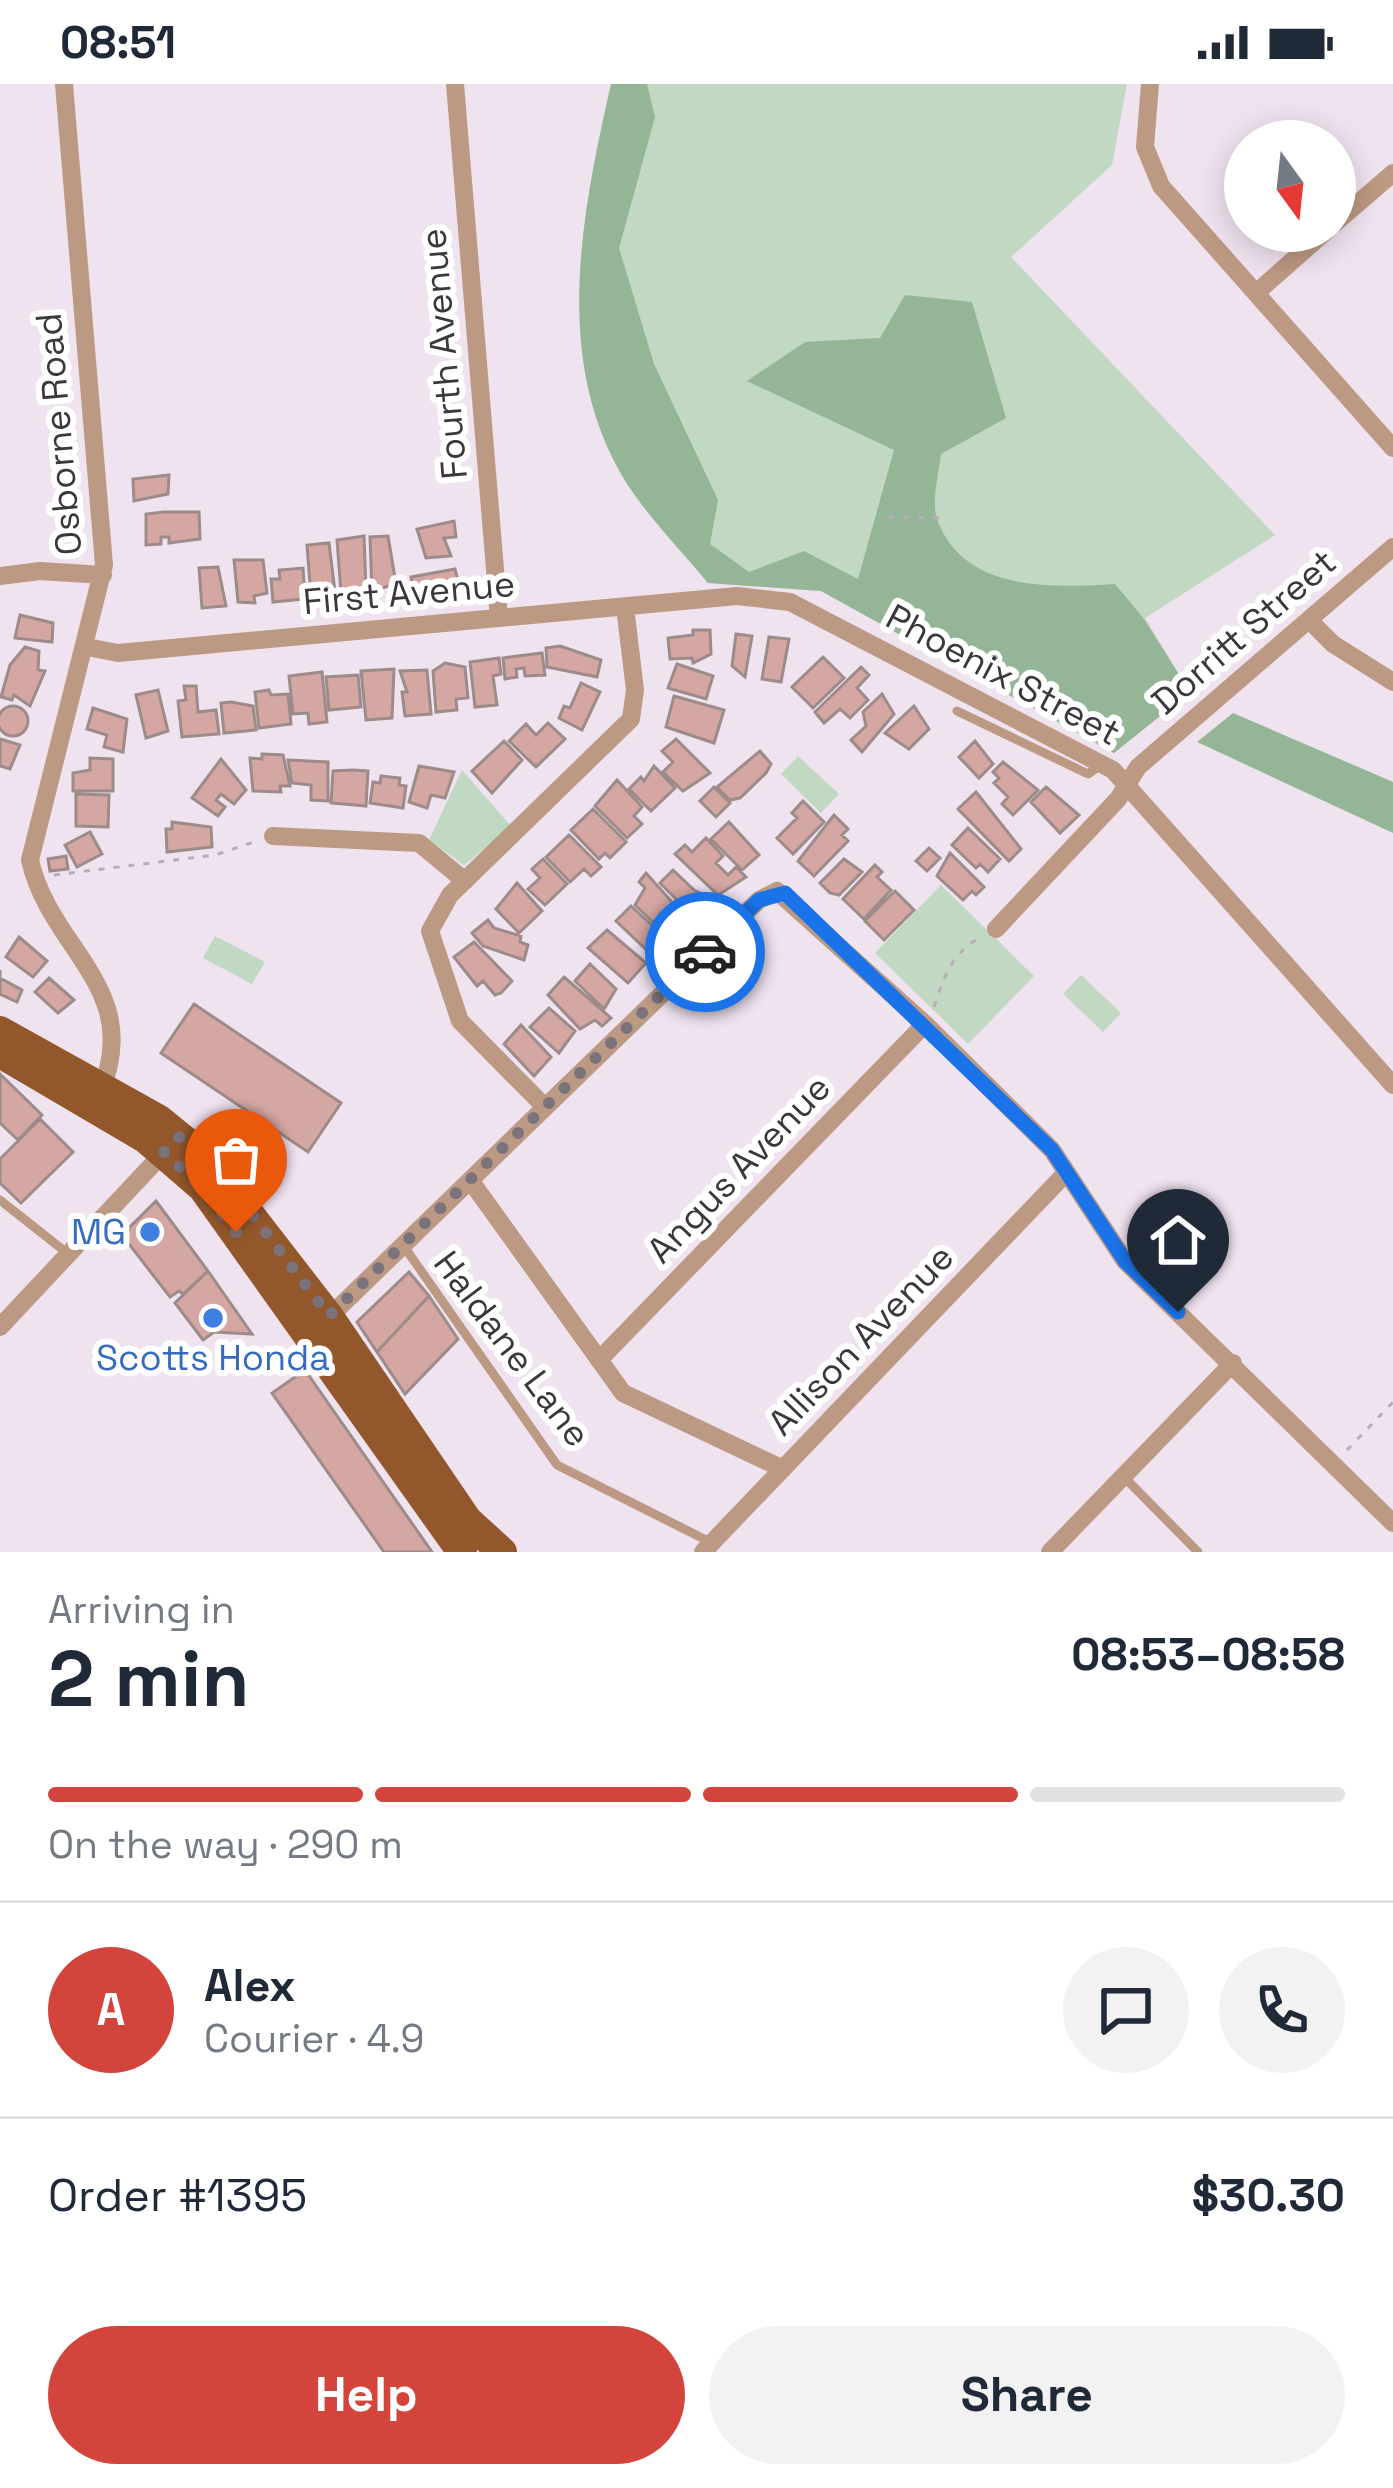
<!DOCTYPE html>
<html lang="en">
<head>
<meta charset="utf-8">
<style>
	body { margin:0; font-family:"Space Grotesk",sans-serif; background:#f2f2f3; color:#1f2937; height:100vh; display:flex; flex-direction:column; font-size:45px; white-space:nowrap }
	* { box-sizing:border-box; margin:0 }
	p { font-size:39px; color:#747a83 }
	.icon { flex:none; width:66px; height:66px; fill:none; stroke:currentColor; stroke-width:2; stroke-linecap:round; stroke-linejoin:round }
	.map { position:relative; height:1468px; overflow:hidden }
	.panel { display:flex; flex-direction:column; background:#fff; flex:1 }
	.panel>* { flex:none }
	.needle { width:78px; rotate:165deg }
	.tools { position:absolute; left:1224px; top:36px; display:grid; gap:24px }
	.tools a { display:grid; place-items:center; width:132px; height:132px; border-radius:50%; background:#fff; box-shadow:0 6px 30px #0003; font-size:60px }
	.pin { position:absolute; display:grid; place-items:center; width:102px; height:102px; color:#fff; margin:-123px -51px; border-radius:50% 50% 50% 0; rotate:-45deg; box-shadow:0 0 12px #0007 }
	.pin .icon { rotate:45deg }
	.courier { position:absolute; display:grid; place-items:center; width:120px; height:120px; margin:-60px; border:9px solid #1a73e8; border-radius:50%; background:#fff; color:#222; box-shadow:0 3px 15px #0007 }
	.head em { font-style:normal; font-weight:800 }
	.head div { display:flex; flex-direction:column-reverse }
	.head { display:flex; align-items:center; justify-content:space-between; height:204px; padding:0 48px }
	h1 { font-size:78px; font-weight:800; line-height:90px }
	.bar { display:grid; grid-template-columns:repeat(4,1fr); gap:18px 12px; align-content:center; height:144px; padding:0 48px }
	.bar i { height:15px; border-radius:9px; background:#e0e1e3 }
	.bar .on { background:#d3443c }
	.bar p { grid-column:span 4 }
	.line { display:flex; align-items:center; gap:30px; padding:0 48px; border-top:3px solid #e0e1e3 }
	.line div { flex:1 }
	.round { display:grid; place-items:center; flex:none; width:126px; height:126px; border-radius:63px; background:#f2f2f3 }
	.button { display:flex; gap:24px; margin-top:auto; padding:24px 48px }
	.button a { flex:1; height:138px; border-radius:72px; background:#d3443c; color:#fff; font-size:48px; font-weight:800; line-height:138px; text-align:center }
	.button a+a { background:#f2f2f3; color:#1f2937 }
	.status { display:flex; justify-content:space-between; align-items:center; height:84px; padding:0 60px; background:#fff; direction:ltr }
	.status svg { height:33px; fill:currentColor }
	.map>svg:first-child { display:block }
	.green { fill:#c1d8c2 }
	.forest { fill:#95b597 }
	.building { fill:#d5a7a2; stroke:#9c8b89; stroke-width:3 }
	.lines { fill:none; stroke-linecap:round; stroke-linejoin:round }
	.path { stroke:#b7adb7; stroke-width:3; stroke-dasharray:6 9; stroke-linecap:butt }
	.lane { stroke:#bc9983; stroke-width:9 }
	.street { stroke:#bc9983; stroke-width:18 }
	.primary { stroke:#93572c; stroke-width:30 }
	.done { stroke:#7b737b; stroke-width:12; stroke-dasharray:0 21.6 }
	.route { stroke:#1a73e8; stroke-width:15 }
	.shop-dot { fill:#3f7fe0; stroke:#fff; stroke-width:4.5 }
	.labels { text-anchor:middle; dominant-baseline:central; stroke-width:12; stroke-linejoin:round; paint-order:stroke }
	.street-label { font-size:36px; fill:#3c373c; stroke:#fff }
	.shop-label { font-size:36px; fill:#366cbe; stroke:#fff; text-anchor:end }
</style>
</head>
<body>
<div class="status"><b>08:51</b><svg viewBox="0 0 49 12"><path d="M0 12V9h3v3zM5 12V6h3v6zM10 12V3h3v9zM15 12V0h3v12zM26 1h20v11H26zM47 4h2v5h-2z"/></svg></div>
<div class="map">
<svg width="1393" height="1468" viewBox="0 0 1393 1468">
	<rect width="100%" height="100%" fill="#efe3ef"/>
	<!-- green -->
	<path class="green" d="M611 0H1127L1112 81 1011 173 1275 451 1145 534 1190 608 1114 669 821 507 708 499C681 466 649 434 626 398 551 277 582 129 611 0Z
		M798 672 839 710 821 729 781 690Z
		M462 686 512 743 464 781 429 756Z
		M941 801 1034 892 968 960 875 869Z
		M215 852 265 878 252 900 203 874Z
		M1081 891 1121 929 1103 948 1063 910Z"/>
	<!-- forest -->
	<path class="forest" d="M611 0H647L655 33 619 164 654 280 718 416 710 460 749 488 804 467 858 495 894 366 747 297 805 258 880 254 905 211 972 218 1006 334 941 370C939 388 931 418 937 435 963 508 1051 504 1115 500L1144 535 1190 608 1114 669 821 507 708 499C681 466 649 434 626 398 551 277 582 129 611 0Z
		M1233 629 1393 698V749L1197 658Z"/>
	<!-- building -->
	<path class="building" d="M169 391 168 410 134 417 133 395Z
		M164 428H199L200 455 169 459V453H161V460L146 461V430Z
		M454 437 456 453 444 454 451 472 426 474 417 445Z
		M364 452 366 506 349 511 341 508 337 456Z
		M388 452 396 500 372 507 370 453Z
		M329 459 335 508 311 513 307 461Z
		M234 476H263L267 509 254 512 255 519 238 518Z
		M218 483 226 522 202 524 199 484Z
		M303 484 305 515 273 518 271 495H280L279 486Z
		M455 485 460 505 426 508 427 516 415 517 411 493Z
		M20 531 53 539 52 558 15 554Z
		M693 546H710L711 570 693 579 692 574 670 575 668 554 693 551Z
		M736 550 752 552 745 593 732 582Z
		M769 553 789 555 781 598 762 595Z
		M560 562 601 576 597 593 547 583 546 564Z
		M25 563 39 567 38 586 45 587 30 622 14 611 12 616 1 613 10 581Z
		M542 569 545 591 525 592 524 584 516 585 517 593 505 595 503 574Z
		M823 573 844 594 813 624 792 603Z
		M499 574 501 590 493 592 497 621 475 623 470 578Z
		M445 579 465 583 468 614 456 615 457 626 436 628 433 587Z
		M677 580 713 592 706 615 668 604Z
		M861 583 869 591 857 604 868 616 850 634 840 625 824 639 815 628Z
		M394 585 392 634 366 636 361 587Z
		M427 586 431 630 405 632 402 608H407L400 587Z
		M322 588 327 638 309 640 308 629 293 630 289 592Z
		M358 591 361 623 329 626 326 593Z
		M581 599 600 608 582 646 559 634 564 622 570 624Z
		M184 602H196L198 628 216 626 219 650 182 653 178 617 186 616Z
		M158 606 168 647 146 654 136 611Z
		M269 606 271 611 288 610 291 640 259 644 255 608Z
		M882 610 894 630 862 668 851 656 866 642 863 628Z
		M674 612 724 626 714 659 666 643Z
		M231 618 253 622 256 646 224 649 221 619Z
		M914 622 929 645 909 665 885 649Z
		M-2 637a15 15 0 1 1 30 0a15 15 0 1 1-30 0Z
		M93 624 127 635 123 668 104 663 107 651 87 645Z
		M548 639 565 655 536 683 509 657 526 640 536 651Z
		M0 655 20 661 10 685 0 682Z
		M676 655 710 689 683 707 663 688 673 678 662 667Z
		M504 657 522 676 492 709 472 687Z
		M975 657 993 680 979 694 959 673Z
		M760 667 771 680 766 689 740 714 730 716 717 703Z
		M262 670 283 671 290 702H280L281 708 253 707 250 674 262 675Z
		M90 674 113 675V707H73V689L90 686Z
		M221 675 246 706 234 720 221 710 216 716 225 723 218 732 192 714Z
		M288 676 328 678V717L311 716V701L292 699Z
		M1003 678 1038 706 1013 731 1002 720 1008 713 994 699 999 694 993 688Z
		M419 682 454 688 445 714 431 711 427 724 409 718Z
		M654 682 675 704 651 727 629 705 641 693 644 697Z
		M353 686 368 687 366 722 331 719 333 687Z
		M381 692 400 694 399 701 406 702 403 724 370 719 373 698 380 699Z
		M617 696 642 723 634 732 642 740 627 754 595 722Z
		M714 703 730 719 716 733 700 717Z
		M1046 703 1079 731 1060 749 1031 718Z
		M976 708 1021 765 1009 777 958 725Z
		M76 710 109 711 108 743 76 742Z
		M803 717 824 738 793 770 777 754 797 734 792 729Z
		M593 725 626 758 610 774 605 769 599 775 571 746Z
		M834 731 848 745 842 751 848 757 814 792 798 777Z
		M172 738 211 743 212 763 167 768 166 745H172Z
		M729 738 759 771 742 786 711 755Z
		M968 744 1000 775 988 788 980 780 976 784 952 761Z
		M90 748 102 770 77 783 65 761Z
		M569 751 601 783 591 792 584 785 570 798 546 773Z
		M706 754 723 772 716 779 728 791 736 783 746 793 718 811 675 770 685 761 692 768Z
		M929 764 940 774 927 787 916 777Z
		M950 769 984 803 976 811 972 807 963 816 937 792Z
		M66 772 68 785 50 787 48 775Z
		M543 775 567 800 545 821 528 805 540 794 532 785Z
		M844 775 862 788 839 811 830 809 820 799Z
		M875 781 882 788 877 793 891 806 864 835 843 815Z
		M673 786 694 806 725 821 718 828 710 821 695 834 660 799Z
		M646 789 688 836 670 854 635 821 645 804 639 798Z
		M517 799 542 827 519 849 496 825Z
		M895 807 914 826 884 856 865 837Z
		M631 822 671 859 654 873 616 837Z
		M488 836 494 844 521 852 520 858 528 861 524 876 483 862 472 849Z
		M607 846 646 879 628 899 588 864Z
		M19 853 47 877 33 893 6 873Z
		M474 858 512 897 501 909 495 911 483 897 477 902 454 873Z
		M590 880 616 905 604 925 575 897Z
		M0 886V894L22 906 17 918 0 910Z
		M564 893 611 934 602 942 595 936 580 945 548 911Z
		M49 894 74 916 58 929 35 908Z
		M194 920 341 1019 308 1068 161 969Z
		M549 924 575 947 559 969 530 943Z
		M521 941 551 973 534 992 504 960Z
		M0 990 42 1031 18 1056 0 1039Z
		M40 1035 73 1068 21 1119 0 1099V1075Z
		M156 1117 208 1187 183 1210 179 1207 170 1213 122 1151Z
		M208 1187 252 1250 214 1248 203 1256 175 1219Z
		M409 1188 429 1212 377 1268 357 1238Z
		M429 1212 458 1255 405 1310 377 1268Z
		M305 1286 432 1468H384L272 1309Z"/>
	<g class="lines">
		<!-- path -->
		<path class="path" d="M888 433 947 434
			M54 791 215 771 257 757
			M934 923C944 894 950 871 979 854
			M1347 1366 1393 1318"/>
		<!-- lane -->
		<path class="lane" d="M957 627 1088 690 1102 680
			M0 1116 67 1169
			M403 1161 557 1381 712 1459
			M1123 1392 1198 1468"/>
		<!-- street -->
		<path class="street" d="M64 0 104 481 30 776C50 866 146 905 99 1011
			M455 0 499 534
			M1150 0 1145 63 1161 102 1393 364
			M1335 139 1393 89
			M1256 209 1326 147
			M0 492 40 487 103 491
			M1309 536 1333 560 1393 598
			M87 563 118 569 737 512 790 518 1113 686 1393 1001
			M273 752 419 759 465 797
			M996 845 1118 715 1138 683 1393 463
			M545 1023 460 937 430 847 450 811 631 635 635 606 625 523
			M470 1096 623 1309 783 1385
			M329 1233 759 816 777 807 925 940 1052 1066 1125 1177 1393 1439
			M0 1243 169 1063
			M599 1276 925 940
			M703 1468 1066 1089
			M1050 1468 1233 1279"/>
		<!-- primary -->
		<path class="primary" d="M0 947 158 1035 206 1074 329 1233 467 1436 502 1468
			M7 973 145 1054 203 1104 462 1468"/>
	</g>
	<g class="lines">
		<!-- done -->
		<path class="done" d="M236 1148 202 1104 164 1068 179 1053 230 1101 329 1232 705 868"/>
		<!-- route -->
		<path class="route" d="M705 868 759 816 785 809 1052 1066 1125 1177 1178 1228"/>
	</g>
	<!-- markers -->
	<g class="shop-dot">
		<circle cx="150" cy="1148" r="12"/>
		<circle cx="213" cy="1234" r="12"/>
	</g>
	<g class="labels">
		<!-- street labels -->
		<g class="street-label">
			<text transform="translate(444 270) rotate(-95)">Fourth Avenue</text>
			<text transform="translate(59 350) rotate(-95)">Osborne Road</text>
			<text transform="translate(409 509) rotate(-5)">First Avenue</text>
			<text transform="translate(1244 548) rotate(-41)">Dorritt Street</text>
			<text transform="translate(1003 591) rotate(28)">Phoenix Street</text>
			<text transform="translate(739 1085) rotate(-46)">Angus Avenue</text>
			<text transform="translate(861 1256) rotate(-46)">Allison Avenue</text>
			<text transform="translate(512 1265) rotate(53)">Haldane Lane</text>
		</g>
		<!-- shop labels -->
		<g class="shop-label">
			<text x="126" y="1148">MG</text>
			<text x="213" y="1274" text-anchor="middle">Scotts Honda</text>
		</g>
	</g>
</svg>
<div class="tools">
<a><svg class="needle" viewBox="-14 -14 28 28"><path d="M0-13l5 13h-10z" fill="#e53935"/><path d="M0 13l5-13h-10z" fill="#747a83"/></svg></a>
</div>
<div class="pin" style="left:236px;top:1148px;background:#ea580c"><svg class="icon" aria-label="bag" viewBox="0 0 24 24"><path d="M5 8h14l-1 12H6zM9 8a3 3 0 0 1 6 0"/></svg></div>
<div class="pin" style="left:1178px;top:1228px;background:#1f2937"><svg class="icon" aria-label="home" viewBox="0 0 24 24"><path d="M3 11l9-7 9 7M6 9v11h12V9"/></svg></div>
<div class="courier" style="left:705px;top:868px"><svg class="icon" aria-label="car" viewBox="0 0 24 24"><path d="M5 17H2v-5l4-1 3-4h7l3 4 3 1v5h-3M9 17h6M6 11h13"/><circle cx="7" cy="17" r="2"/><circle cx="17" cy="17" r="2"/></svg></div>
</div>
<section class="panel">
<div class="head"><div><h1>2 min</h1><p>Arriving in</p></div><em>08:53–08:58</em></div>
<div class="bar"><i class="on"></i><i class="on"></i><i class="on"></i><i></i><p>On the way · 290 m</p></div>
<div class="line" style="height:216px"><b class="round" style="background:#d3443c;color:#fff">A</b><div><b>Alex</b><p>Courier · 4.9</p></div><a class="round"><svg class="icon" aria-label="chat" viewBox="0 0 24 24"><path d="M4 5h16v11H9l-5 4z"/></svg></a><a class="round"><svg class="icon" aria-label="phone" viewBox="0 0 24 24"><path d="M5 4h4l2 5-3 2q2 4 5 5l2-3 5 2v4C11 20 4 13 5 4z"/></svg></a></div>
<div class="line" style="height:156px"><div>Order #1395</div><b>$30.30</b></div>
<div class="button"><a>Help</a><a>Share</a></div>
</section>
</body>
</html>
